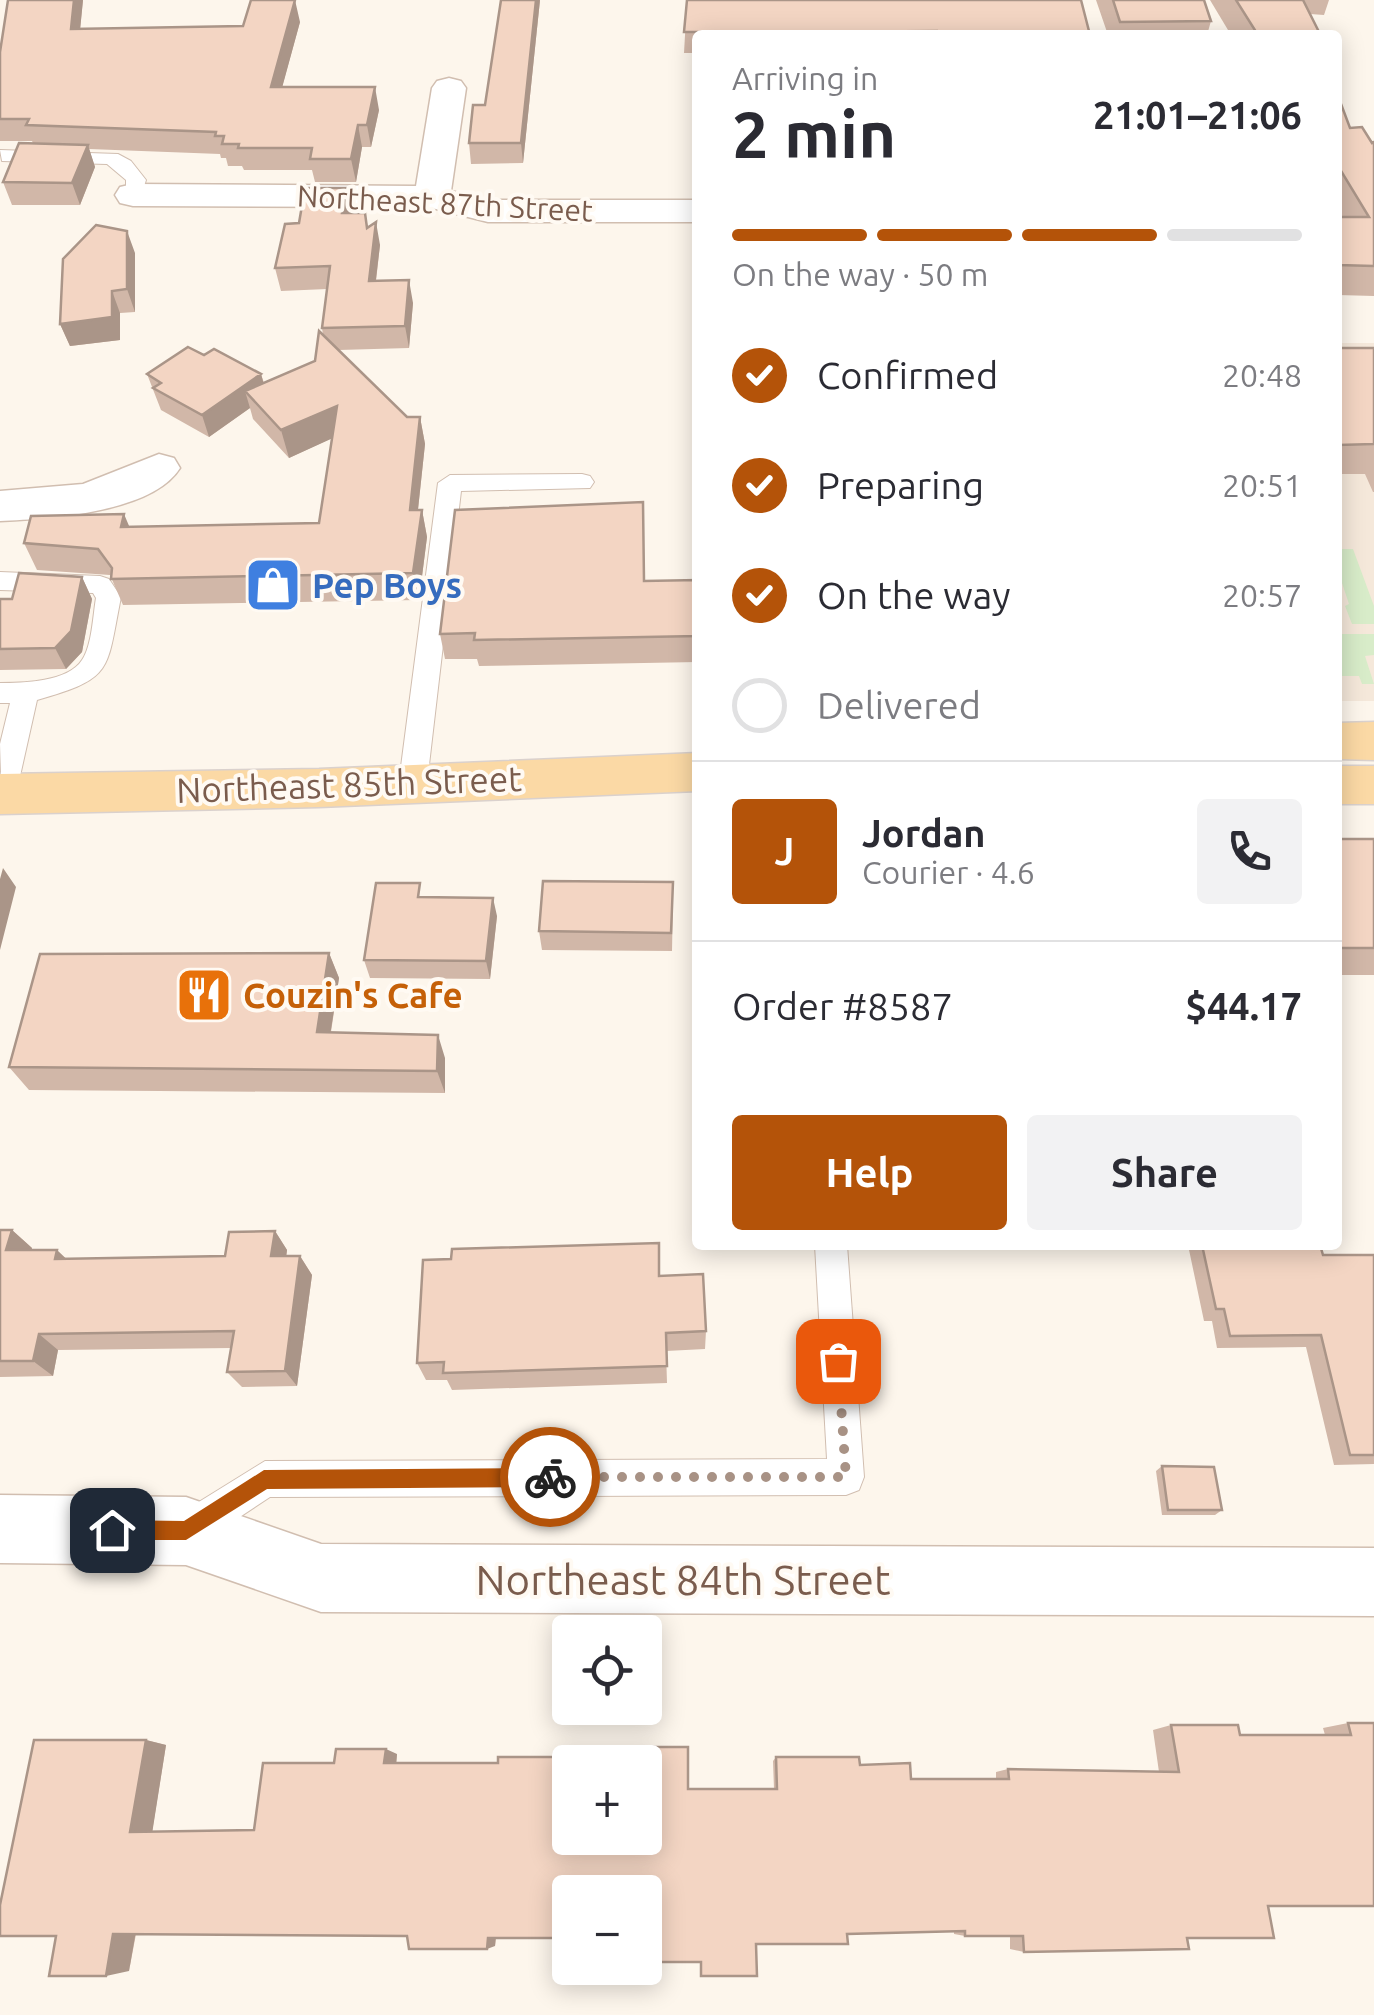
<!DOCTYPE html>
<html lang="en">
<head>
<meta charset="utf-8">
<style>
	body { margin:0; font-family:Ubuntu,sans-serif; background:#f2f2f3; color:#2b2b33; height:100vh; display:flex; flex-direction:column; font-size:38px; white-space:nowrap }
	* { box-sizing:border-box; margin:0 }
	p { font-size:32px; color:#7c7c81 }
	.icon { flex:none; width:55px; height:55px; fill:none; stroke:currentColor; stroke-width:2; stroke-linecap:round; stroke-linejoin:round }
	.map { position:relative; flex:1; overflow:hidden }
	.side { position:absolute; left:692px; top:30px; width:650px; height:1220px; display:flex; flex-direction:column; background:#fff; border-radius:10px; box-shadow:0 5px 25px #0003 }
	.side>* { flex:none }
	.controls { position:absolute; left:552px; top:1615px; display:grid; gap:20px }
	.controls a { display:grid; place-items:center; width:110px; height:110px; border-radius:10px; background:#fff; box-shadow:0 5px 25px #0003; font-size:50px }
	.pin { position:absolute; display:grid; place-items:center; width:85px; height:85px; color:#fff; margin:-42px; border-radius:20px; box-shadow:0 5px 15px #0006 }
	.courier { position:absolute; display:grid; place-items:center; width:100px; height:100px; margin:-50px; border:8px solid #b45309; border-radius:50%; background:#fff; color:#222; box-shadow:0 2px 12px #0007 }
	.summary em { font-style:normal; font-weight:600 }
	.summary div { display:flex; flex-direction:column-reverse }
	.summary { display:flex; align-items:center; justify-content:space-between; height:170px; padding:0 40px }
	h1 { font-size:65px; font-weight:600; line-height:75px }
	.bar { display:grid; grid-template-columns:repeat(4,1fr); gap:15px 10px; align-content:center; height:120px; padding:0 40px }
	.bar i { height:12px; border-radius:8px; background:#e1e1e2 }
	.bar .selected { background:#b45309 }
	.bar p { grid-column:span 4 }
	.line { display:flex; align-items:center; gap:25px; padding:0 40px; border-top:2px solid #e1e1e2 }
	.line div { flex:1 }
	.round { display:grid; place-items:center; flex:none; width:105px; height:105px; border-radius:10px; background:#f2f2f3 }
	ol { padding:0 40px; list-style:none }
	li { display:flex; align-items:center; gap:30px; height:110px }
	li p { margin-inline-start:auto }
	li .icon { padding:10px; border-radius:50%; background:#b45309; color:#fff; stroke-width:4 }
	li:last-child { color:#7c7c81 }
	li i { width:55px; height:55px; border:5px solid #e1e1e2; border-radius:50% }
	.cta { display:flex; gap:20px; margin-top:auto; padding:20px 40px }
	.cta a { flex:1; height:115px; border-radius:10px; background:#b45309; color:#fff; font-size:40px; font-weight:600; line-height:115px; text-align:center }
	.cta a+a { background:#f2f2f3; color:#2b2b33 }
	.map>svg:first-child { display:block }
	.residential { fill:#f5e8da }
	.green { fill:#d8ecc9 }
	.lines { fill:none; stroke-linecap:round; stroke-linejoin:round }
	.lane-casing { stroke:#d1beb0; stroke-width:2 }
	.street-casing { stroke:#d1beb0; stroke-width:3 }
	.primary-casing { stroke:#dad1cd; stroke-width:3 }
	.lane { fill:#fff; fill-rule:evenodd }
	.street { fill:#fff; fill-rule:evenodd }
	.primary { fill:#fbd9a5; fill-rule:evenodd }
	.wall { fill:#d1b7a8 }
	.shaded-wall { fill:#aa9588 }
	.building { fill:#f3d5c3; stroke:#aa9588; stroke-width:2.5; fill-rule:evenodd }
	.route { fill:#b45309 }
	.done { stroke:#a89285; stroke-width:10; stroke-dasharray:0 18 }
	.labels { text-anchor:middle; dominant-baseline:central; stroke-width:8; stroke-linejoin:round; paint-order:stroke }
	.far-street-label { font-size:30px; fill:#7a5c4d; stroke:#fffaf3 }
	.shop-label { font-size:35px; font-weight:bold; fill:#366cbe; stroke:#fffaf3; text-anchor:start }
	.street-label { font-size:35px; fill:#7a5c4d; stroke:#fffaf3 }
	.food-label { font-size:35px; font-weight:bold; fill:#c56008; stroke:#fffaf3; text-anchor:start }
	.near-street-label { font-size:42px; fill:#7a5c4d; stroke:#fffaf3 }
</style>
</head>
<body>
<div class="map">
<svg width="1374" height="2015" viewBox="0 0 1374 2015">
	<rect width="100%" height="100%" fill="#fdf6ec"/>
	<!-- residential -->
	<path class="residential" d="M1338 343H1374V701H1338Z"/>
	<!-- green -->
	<path class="green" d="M1340 549H1353L1374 606V624H1352L1345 606 1349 604 1338 571Z
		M1338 634H1374V655L1365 656 1374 684H1362L1359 676H1338Z"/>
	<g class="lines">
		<!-- lane casing -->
		<g class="lane-casing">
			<path id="lane" d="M0 150 118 154 131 161 146 180 140 199H126V180L107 164 2 161Z
				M582 474 590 476 594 482 590 488 461 491 427 782 423 789 413 793 403 789 399 782 438 483 450 475Z
				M0 572 100 576 109 579 121 597C106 672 114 678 37 700L16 794 12 802 2 805 0 744 10 703H0V683C23 683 68 682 82 660 92 646 93 615 96 598L93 593 0 590Z
				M815 1245H847L864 1477 859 1490 846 1495 270 1497 199 1544 186 1549 173 1544 168 1531 173 1518 265 1461 827 1459Z"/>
		</g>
		<!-- street casing -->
		<g class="street-casing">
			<path id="street" d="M449 78 461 81 466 88 451 191 488 200H698V222H488L432 208 404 207 133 206 120 203 115 195 120 187 133 184 416 186 432 88 437 81Z
				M159 454 174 458 180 468C152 513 48 519 0 521V491L83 484Z
				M0 1495 186 1497 321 1544 1374 1548V1616L321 1612 186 1565 0 1563Z"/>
		</g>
		<!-- primary casing -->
		<g class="primary-casing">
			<path id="primary" d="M1374 722V760L1338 759V723Z
				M698 753V791L319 807 0 814V774L319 769Z
				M1338 766H1374V804H1338Z"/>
		</g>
		<!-- lane -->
		<use href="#lane" class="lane"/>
		<!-- street -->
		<use href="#street" class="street"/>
		<!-- primary -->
		<use href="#primary" class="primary"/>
	</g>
	<!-- wall -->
	<path class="wall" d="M83 0 80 29 243 26 300 22 282 87 379 110 371 147H362L356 182H315L312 170H244L242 166H228L226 158H221L220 154 89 149 95 167 80 205H12L3 182 33 143 32 141H0V52Z
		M540 0 523 163 471 164 469 143 485 105Z
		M687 0 1090 35H698V53H684Z
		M1096 0H1204L1211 21 1207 35H1108Z
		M1210 0H1329L1324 15 1310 14 1319 32 1318 35H1231Z
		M1338 96 1350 128 1374 142V296L1338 295Z
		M346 188 350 213H365L368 228 380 245 376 281 413 303 409 348 339 350 407 417H420L425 444 418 510H422L427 537 419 600 123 605 110 575 37 570 24 543 129 527 319 523 332 438 289 458 253 419 250 408 209 437 161 410 147 374 204 355 261 374 264 383 315 361 323 335 322 328 327 289 281 291 275 268 299 223Z
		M135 253V312L120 313V340L70 346 60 324Z
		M1338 348H1374V492H1373L1365 474H1338Z
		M82 577 92 599 82 652 66 669 0 670V599H12Z
		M698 580V662L479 666 477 659H445L440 634 644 581Z
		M1338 839H1374V975H1338Z
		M424 897 497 916 490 979 370 978 364 960Z
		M673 901 672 951 542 950 539 931Z
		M329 953 339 978 331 1032 445 1058V1093L29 1090 9 1067Z
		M0 1230H12L32 1248 31 1250 66 1259 225 1256 275 1231 287 1250 286 1256H300L312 1275 297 1386 242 1387 227 1372 231 1348 58 1350 53 1376 0 1377Z
		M1188 1245H1320L1323 1255H1374V1464L1334 1465 1306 1347 1217 1348 1212 1321H1204Z
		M660 1276 706 1331 705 1349 666 1351 667 1383 452 1390 447 1380H426L417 1363Z
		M1162 1466 1222 1510 1215 1515H1162L1156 1471Z
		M1348 1723H1374L1268 1906 1187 1938 1024 1952 1010 1949V1936H965L954 1934V1931L847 1934 756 1944 700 1962 645 1892 496 1938 495 1946 407 1936 136 1934 129 1971 146 1740 166 1745 152 1832 254 1830 334 1763 397 1754 396 1763 688 1789H774L773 1761 776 1757 860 1765 911 1779H996V1772L1008 1769 1159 1772 1153 1730 1171 1725 1240 1735H1325L1323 1728Z"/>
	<!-- shaded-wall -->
	<path class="shaded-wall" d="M74 0H83L78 51 71 29Z
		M295 0 300 22 276 110 271 87Z
		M536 0H540L523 163 521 143Z
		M375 87 379 110 371 147 367 125Z
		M358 125 362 147 356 182 351 159Z
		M88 145 95 167 80 205 72 183Z
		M346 188 351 211 346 236 342 213Z
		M376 222 380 245 373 304 369 281Z
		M127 231 135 253V312L127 289Z
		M409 280 413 303 409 348 405 326Z
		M112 291 120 313V340L70 346 60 324Z
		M261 374 267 396 245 391 250 408 209 437 202 415Z
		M337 406 344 433 289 458 281 430Z
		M420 417 425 444 415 537 410 510Z
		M422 510 427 537 419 600 413 573Z
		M124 514 135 540 121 527Z
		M82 577 92 599 82 652 66 669 55 648Z
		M3 868 16 887 0 950V879Z
		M493 898 497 916 490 979 486 961Z
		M329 953 339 978 327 1055 317 1032Z
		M438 1035 445 1058V1093L437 1071Z
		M12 1230 32 1248 27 1268 6 1250Z
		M275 1231 287 1250 284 1275 271 1256Z
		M57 1250 76 1268 55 1259Z
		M300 1256 312 1275 297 1386 285 1371Z
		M39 1334 58 1350 53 1376 33 1361Z
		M146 1740 166 1745 152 1834 130 1832Z
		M386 1749 397 1754 396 1767 384 1763Z
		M136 1931 129 1971 106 1976 113 1934Z
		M496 1935 495 1946 487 1949 488 1938Z"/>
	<!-- building -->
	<path class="building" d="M8 0H74L71 29 243 26 251 0H295L271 87H375L367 125H358L351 159H310L312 148H238L239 144H222L224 136H215L216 132 26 125 29 119H0V52Z
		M501 0H536L521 143H469L473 105H485Z
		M687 0H1081L1090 35H938L937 31 802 32V35H760V32H684Z
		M1113 0H1204L1211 21 1120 22Z
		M1236 0H1303L1319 32H1314L1315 35H1258Z
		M1338 96 1350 128 1362 127 1372 143 1374 142V266L1338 265V217H1369L1338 166Z
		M19 143 88 145 72 183 3 182Z
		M305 188H346L342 213H365L367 228 376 222 369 281 409 280 405 326 322 328 330 266 275 268 285 224 299 223Z
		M96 225 127 231V289L112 291V317L60 324 63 259Z
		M319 331 407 417H420L410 510H422L413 573 111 579 112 568 98 549 24 543 31 516 124 514 121 527 319 523 337 406 281 430 245 391 315 361Z
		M188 347 204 355 214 349 261 374 202 415 153 388 161 383 147 374Z
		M1338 348H1374V444L1338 445Z
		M643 502 644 581 698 580V636L474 640 475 633 440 634 455 510Z
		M19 573 82 577 71 631 55 648 0 649V599H12Z
		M1338 839H1374V948H1341L1338 940Z
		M543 881 673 882 671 933 539 931Z
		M376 883H420L418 897 493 898 486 961 364 960Z
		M329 953 317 1032 438 1035 437 1071 9 1067 40 954Z
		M0 1230H12L6 1250H57L55 1259 225 1256 229 1232 275 1231 271 1256H300L285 1371 227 1372 234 1331 39 1334 33 1361H0Z
		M659 1243V1276L703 1274 706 1331 666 1333 667 1366 443 1373 444 1362 417 1363 423 1260 451 1259 452 1249Z
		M1202 1245H1320L1323 1255H1374V1455H1350L1321 1335 1230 1336 1224 1309H1216Z
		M1162 1466 1214 1467 1222 1510H1168Z
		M1348 1723H1374V1906H1268L1274 1938H1187L1189 1949 1024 1952 1023 1936H965V1931L847 1934 848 1944H756L757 1976H701V1962H645V1892H570V1938H488L487 1949H409L407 1936 113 1934 106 1976H49L56 1936H0V1905L34 1740H146L130 1832 254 1830 263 1763H334L336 1749H386L384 1763H498V1757H618V1747H688V1789H777L776 1757H859L860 1765 910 1763 911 1779H1009L1008 1769 1179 1772 1171 1725H1238L1240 1735H1351ZM570 1762H645V1838H570Z"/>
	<!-- route -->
	<path class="route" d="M550 1468 560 1477 550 1487 267 1489 186 1540H112L102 1530 112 1520 184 1521 264 1470Z"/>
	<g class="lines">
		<!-- done -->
		<path class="done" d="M550 1477H846L838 1361"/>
	</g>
	<!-- icons -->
	<defs>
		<g id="shop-square" transform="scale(2.875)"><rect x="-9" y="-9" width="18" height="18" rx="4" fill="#3f7fe0" stroke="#fffaf3"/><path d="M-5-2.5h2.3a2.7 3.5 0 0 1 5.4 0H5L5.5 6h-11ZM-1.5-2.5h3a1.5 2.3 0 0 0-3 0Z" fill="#fff"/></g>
		<g id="restaurant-square" transform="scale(2.875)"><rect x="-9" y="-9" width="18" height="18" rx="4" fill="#e8710a" stroke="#fffaf3"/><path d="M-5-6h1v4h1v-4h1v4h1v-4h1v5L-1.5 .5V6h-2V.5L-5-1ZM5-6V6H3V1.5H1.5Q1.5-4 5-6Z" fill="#fff"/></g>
	</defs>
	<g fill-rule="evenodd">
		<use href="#shop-square" x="273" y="585"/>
		<use href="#restaurant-square" x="204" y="995"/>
	</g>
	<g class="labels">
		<!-- far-street labels -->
		<g class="far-street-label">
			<text transform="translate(445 203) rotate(3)">Northeast 87th Street</text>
		</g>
		<!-- shop labels -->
		<g class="shop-label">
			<text x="312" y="585">Pep Boys</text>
		</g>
		<!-- street labels -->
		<g class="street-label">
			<text transform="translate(349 784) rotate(-2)">Northeast 85th Street</text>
		</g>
		<!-- food labels -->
		<g class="food-label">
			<text x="243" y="995">Couzin's Cafe</text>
		</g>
		<!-- near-street labels -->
		<g class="near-street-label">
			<text x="683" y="1579">Northeast 84th Street</text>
		</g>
	</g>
</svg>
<div class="controls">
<a><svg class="icon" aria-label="locate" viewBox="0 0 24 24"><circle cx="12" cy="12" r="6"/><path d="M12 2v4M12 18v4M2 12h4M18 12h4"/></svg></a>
<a>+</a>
<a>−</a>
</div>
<div class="pin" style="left:838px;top:1361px;background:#ea580c"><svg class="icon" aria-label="bag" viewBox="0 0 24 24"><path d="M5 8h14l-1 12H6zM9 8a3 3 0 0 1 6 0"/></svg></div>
<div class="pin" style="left:112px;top:1530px;background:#1f2937"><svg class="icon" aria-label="home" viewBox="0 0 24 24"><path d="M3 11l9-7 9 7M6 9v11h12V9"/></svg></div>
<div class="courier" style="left:550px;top:1477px"><svg class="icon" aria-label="bike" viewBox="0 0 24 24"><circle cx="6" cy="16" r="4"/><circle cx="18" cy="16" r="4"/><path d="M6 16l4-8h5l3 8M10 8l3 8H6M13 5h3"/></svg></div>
<section class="side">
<div class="summary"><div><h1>2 min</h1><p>Arriving in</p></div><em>21:01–21:06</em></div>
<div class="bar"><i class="selected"></i><i class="selected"></i><i class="selected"></i><i></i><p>On the way · 50 m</p></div>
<ol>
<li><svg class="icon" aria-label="check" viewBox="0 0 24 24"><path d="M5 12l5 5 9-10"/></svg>Confirmed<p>20:48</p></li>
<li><svg class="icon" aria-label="check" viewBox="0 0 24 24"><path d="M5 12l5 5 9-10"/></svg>Preparing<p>20:51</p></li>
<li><svg class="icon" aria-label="check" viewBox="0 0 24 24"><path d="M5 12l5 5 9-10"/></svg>On the way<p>20:57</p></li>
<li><i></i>Delivered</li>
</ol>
<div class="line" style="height:180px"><b class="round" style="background:#b45309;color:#fff">J</b><div><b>Jordan</b><p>Courier · 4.6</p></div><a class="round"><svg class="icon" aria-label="phone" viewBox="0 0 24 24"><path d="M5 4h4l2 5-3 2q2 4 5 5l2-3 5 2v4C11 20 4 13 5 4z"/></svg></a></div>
<div class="line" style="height:130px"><div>Order #8587</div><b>$44.17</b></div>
<div class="cta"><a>Help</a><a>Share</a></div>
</section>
</div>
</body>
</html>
